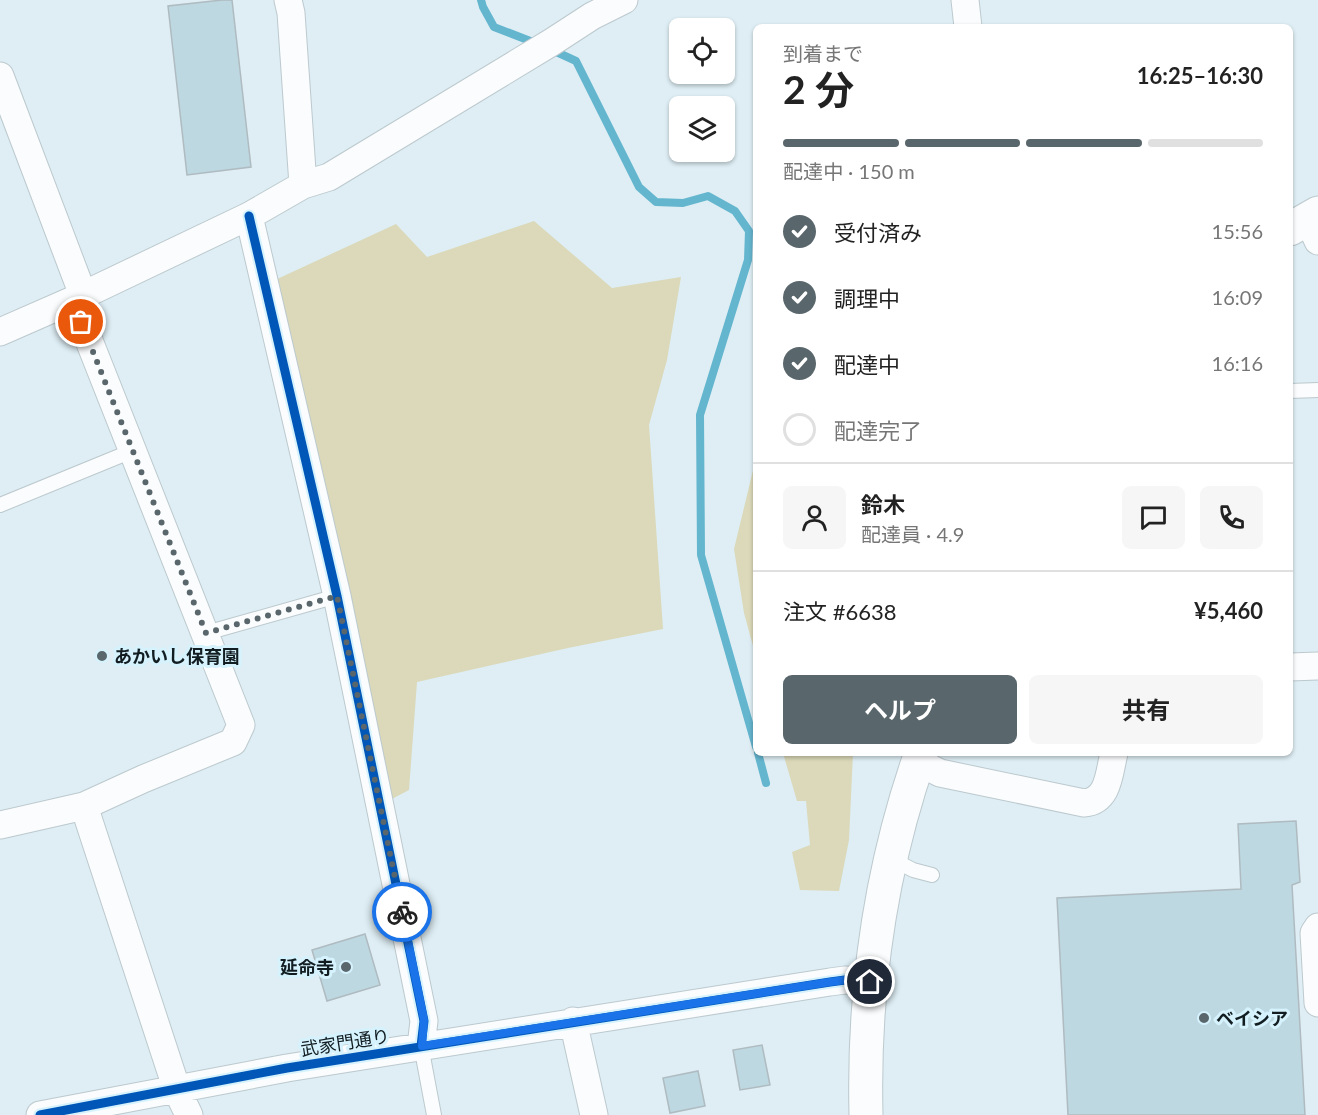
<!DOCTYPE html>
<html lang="ja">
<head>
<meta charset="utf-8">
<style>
	body { margin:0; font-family:Lato,"Noto Sans JP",sans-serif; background:#f6f6f6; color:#222; height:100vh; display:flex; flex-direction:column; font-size:22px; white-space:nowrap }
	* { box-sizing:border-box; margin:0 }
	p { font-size:20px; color:#767676 }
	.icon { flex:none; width:33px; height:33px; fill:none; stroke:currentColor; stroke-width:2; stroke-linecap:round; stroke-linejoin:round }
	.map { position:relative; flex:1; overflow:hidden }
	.drawer { position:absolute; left:753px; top:24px; width:540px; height:732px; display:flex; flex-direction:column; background:#fff; border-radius:9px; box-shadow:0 2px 4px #0004 }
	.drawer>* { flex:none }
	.buttons { position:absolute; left:669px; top:18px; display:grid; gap:12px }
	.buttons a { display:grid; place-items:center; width:66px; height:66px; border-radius:9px; background:#fff; box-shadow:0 2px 4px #0004; font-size:30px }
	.pin { position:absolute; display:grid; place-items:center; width:51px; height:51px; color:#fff; margin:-26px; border:3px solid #fff; border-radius:50%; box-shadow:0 2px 6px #0007 }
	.courier { position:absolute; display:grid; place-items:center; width:60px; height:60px; margin:-30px; border:4px solid #1a73e8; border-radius:50%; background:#fff; color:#222; box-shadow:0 2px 8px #0007 }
	.headline em { font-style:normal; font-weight:700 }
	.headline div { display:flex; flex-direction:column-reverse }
	.headline { display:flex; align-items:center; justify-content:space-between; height:102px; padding:0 30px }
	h1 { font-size:39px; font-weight:700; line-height:45px }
	.bar { display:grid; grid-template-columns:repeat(4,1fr); gap:9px 6px; align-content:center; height:72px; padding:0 30px }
	.bar i { height:8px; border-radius:4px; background:#e0e0e0 }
	.bar .selected { background:#59666b }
	.bar p { grid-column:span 4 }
	.line { display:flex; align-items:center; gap:15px; padding:0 30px; border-top:2px solid #e0e0e0 }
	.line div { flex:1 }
	.round { display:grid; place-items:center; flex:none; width:63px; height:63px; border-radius:9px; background:#f6f6f6 }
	ol { padding:0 30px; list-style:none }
	li { display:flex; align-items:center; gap:18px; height:66px }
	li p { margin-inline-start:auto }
	li .icon { padding:6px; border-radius:50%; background:#59666b; color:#fff; stroke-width:4 }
	li:last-child { color:#767676 }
	li i { width:33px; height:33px; border:3px solid #e0e0e0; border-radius:50% }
	.action { display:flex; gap:12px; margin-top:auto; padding:12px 30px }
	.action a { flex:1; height:69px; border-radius:9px; background:#59666b; color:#fff; font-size:24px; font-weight:700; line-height:69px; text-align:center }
	.action a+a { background:#f6f6f6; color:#222 }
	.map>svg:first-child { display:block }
	.green { fill:#dbd9b9 }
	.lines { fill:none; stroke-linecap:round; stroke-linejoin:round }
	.stream { stroke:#64b5ce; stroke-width:8 }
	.building { fill:#bdd8e1; stroke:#afbbc0; stroke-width:1.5 }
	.service-casing { stroke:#bcc9ce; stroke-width:16 }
	.minor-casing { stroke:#bcc9ce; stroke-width:29 }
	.tertiary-casing { stroke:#bcc9ce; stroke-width:35 }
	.service { stroke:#fafcfd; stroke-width:14 }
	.minor { stroke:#fafcfd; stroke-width:27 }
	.tertiary { stroke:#fafcfd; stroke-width:33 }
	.cycleway-casing { stroke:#d5f2fd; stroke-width:13 }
	.cycleway { stroke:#0057b8; stroke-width:9 }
	.done { stroke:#59666b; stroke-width:6; stroke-dasharray:0 10.8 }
	.route { stroke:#1a73e8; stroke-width:8 }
	.poi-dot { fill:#59666b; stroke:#d5f2fd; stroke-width:2 }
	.labels { text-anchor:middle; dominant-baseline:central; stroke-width:6; stroke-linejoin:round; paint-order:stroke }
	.poi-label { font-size:18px; font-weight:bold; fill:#121d21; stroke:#d5f2fd; text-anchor:start }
	.street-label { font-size:18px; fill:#121d21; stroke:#d5f2fd }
</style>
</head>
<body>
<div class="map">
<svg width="1318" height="1115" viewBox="0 0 1318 1115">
	<rect width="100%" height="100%" fill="#deeef4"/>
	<!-- green -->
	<path class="green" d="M534 221 612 288 681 277 667 360 649 425 663 629 568 648 417 682 409 790 388 801 275 280 396 224 427 257Z
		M756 458V657L744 613 734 549Z
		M783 753H853L849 840 839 891 800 890 792 852 810 845 806 801H797Z"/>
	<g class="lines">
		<!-- stream -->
		<path class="stream" d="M481 0 483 7 494 27 538 44
			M552 50 576 61 639 187 656 202 683 203 708 196 735 211 749 231 748 260 700 415 701 555 756 747
			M758 753 766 783"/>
	</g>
	<!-- building -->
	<path class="building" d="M222 0H232L251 167 187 175 168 6Z
		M1296 821 1300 882 1292 885 1305 1115H1068L1057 898 1241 889 1238 824Z
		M365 934 380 985 327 1001 312 950Z
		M762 1045 770 1085 740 1090 733 1050Z
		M698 1071 705 1106 670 1113 663 1078Z"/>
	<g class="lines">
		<!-- service casing -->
		<g class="service-casing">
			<path id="service" d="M1290 391 1318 390
				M0 505 132 451
				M206 633 337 596
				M890 858 913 870 932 875
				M421 1046 434 1115"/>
		</g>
		<!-- minor casing -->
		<g class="minor-casing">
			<path id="minor" d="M288 0 291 13 303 185
				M965 0 968 27
				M0 76 83 295
				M249 216 337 596 424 1021 421 1046
				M1308 219 1318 241
				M0 332 73 300 249 216 303 185 329 177 552 42 592 16 624 0
				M1290 667 1318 666
				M918 762 940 773 1084 803C1109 801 1109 773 1114 753
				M84 806 177 1090 189 1115
				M0 825 84 806 143 779 233 742 241 725 73 300
				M1318 927 1314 933 1318 1003
				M573 1021 594 1115
				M40 1115 287 1068 830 982 845 980 870 982"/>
		</g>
		<!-- tertiary casing -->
		<g class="tertiary-casing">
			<path id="tertiary" d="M1290 229 1318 213
				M866 1115C863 992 880 870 921 753"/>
		</g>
		<!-- service -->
		<use href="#service" class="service"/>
		<!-- minor -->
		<use href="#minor" class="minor"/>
		<!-- tertiary -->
		<use href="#tertiary" class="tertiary"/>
		<!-- cycleway casing -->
		<g class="cycleway-casing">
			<path id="cycleway" d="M249 216 337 596 424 1021 421 1046
				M40 1115 287 1068 830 982 845 980 870 982"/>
		</g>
		<!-- cycleway -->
		<use href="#cycleway" class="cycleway"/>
	</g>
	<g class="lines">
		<!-- done -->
		<path class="done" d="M81 322 206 633 337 596 402 912"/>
		<!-- route -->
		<path class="route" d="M402 912 424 1020 422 1046 830 982 845 980 870 982"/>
	</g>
	<!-- markers -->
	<g class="poi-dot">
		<circle cx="102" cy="656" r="6"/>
		<circle cx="346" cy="967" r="6"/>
		<circle cx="1204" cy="1018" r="6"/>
	</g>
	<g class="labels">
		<!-- poi labels -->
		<g class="poi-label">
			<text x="114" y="656">あかいし保育園</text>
			<text x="334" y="967" text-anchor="end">延命寺</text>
			<text x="1216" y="1018">ベイシア</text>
		</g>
		<!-- street labels -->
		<g class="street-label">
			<text transform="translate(345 1042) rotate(-9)">武家門通り</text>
		</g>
	</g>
</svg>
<div class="buttons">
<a><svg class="icon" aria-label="locate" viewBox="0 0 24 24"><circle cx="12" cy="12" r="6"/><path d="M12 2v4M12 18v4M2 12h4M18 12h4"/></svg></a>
<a><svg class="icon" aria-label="layers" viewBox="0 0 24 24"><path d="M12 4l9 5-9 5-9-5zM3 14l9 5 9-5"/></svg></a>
</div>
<div class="pin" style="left:81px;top:322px;background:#ea580c"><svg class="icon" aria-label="bag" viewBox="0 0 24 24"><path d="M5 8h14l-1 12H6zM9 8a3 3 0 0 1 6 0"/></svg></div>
<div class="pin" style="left:870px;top:982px;background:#1f2937"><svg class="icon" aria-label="home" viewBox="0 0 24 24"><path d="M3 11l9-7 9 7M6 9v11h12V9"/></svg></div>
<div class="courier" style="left:402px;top:912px"><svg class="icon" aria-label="bike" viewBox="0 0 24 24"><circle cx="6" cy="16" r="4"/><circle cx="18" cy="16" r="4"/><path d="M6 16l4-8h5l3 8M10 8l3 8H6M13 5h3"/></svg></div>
<section class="drawer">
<div class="headline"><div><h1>2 分</h1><p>到着まで</p></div><em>16:25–16:30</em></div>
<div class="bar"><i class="selected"></i><i class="selected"></i><i class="selected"></i><i></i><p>配達中 · 150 m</p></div>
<ol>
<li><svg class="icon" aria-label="check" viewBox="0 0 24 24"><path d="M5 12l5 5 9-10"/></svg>受付済み<p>15:56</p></li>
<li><svg class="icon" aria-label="check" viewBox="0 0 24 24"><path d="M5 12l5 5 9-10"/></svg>調理中<p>16:09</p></li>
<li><svg class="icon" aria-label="check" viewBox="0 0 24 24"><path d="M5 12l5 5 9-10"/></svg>配達中<p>16:16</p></li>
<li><i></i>配達完了</li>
</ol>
<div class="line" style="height:108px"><a class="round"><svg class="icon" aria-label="person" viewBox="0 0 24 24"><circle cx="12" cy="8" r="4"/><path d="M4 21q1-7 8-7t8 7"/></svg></a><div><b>鈴木</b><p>配達員 · 4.9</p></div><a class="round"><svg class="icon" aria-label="chat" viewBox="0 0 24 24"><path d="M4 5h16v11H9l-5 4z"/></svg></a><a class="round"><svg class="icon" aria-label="phone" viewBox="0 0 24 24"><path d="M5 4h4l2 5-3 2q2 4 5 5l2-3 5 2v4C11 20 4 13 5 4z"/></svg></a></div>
<div class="line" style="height:78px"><div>注文 #6638</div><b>¥5,460</b></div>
<div class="action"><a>ヘルプ</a><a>共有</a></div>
</section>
</div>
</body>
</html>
